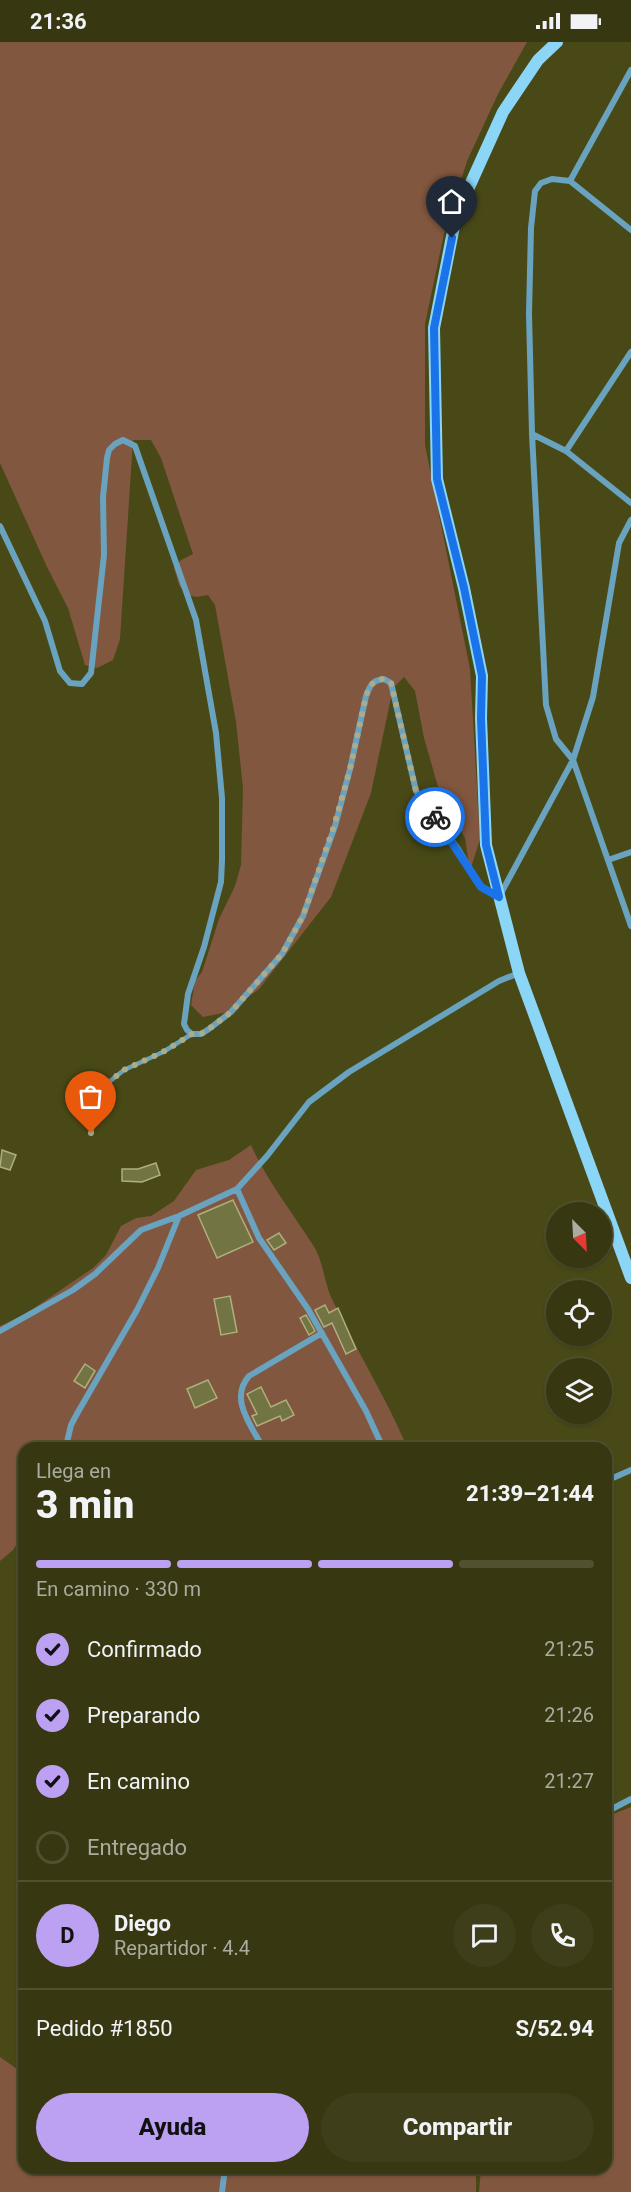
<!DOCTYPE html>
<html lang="es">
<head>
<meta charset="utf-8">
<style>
	body { margin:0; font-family:Roboto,sans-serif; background:#3e3f1a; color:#f1f3f6; height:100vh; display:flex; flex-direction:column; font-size:22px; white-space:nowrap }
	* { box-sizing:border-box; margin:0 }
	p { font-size:20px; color:#aaac9f }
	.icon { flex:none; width:33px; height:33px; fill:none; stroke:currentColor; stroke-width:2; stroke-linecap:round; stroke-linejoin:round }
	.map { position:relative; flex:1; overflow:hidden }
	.panel { position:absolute; left:18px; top:1400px; width:594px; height:732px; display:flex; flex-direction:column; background:#373711; border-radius:18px; box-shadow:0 2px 4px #0004,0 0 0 2px #515131 }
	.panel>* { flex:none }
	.needle { width:39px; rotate:156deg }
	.fabs { position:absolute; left:546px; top:1160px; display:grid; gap:12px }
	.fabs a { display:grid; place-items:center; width:66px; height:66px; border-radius:50%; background:#373711; box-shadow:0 2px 4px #0004,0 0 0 2px #515131; font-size:30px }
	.pin { position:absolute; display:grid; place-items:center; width:51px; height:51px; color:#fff; margin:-62px -26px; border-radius:50% 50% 50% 0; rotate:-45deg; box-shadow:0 0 6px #0007 }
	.pin .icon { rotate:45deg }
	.courier { position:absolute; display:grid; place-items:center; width:60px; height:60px; margin:-30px; border:4px solid #1a73e8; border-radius:50%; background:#fff; color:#222; box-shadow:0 2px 8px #0007 }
	.overview em { font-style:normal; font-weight:800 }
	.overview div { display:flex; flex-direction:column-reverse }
	.overview { display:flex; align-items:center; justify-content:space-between; height:102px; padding:0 18px }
	h1 { font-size:39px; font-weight:800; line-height:45px }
	.bar { display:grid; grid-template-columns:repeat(4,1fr); gap:9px 6px; align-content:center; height:72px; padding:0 18px }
	.bar i { height:8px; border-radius:4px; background:#515131 }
	.bar .active { background:#bca0f2 }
	.bar p { grid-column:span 4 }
	.line { display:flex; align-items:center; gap:15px; padding:0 18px; border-top:2px solid #515131 }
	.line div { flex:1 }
	.round { display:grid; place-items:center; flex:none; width:63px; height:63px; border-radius:32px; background:#3e3f1a }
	ol { padding:0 18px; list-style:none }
	li { display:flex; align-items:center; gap:18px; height:66px }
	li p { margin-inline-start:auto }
	li .icon { padding:6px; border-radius:50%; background:#bca0f2; color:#111; stroke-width:4 }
	li:last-child { color:#aaac9f }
	li i { width:33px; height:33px; border:3px solid #515131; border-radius:50% }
	.button { display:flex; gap:12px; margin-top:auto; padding:12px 18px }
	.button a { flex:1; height:69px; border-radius:36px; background:#bca0f2; color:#111; font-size:24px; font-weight:800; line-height:69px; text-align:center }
	.button a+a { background:#3e3f1a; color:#f1f3f6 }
	.status { display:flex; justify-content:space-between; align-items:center; height:42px; padding:0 30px; background:#373711; direction:ltr }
	.status svg { height:16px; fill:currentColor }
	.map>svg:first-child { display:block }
	.green { fill:#82573f }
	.building { fill:#737443; stroke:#aeaf7c; stroke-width:1.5 }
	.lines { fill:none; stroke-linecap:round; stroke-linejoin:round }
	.lane { stroke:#69a3bf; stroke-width:4.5 }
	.street { stroke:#69a3bf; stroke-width:6 }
	.secondary { stroke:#8bd5f7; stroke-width:12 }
	.done { stroke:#acac8a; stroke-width:6; stroke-dasharray:0 10.8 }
	.route { stroke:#1a73e8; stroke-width:8 }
</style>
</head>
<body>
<div class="status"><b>21:36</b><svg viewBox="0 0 49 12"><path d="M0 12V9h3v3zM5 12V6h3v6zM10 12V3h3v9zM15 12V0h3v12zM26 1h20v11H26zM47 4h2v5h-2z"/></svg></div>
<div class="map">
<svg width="631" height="2150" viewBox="0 0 631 2150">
	<rect width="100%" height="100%" fill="#494917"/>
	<!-- green -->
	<path class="green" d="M0 0H527L498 52 467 119 444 192 425 282V403L470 627 480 797 470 829 465 796 441 755 424 696 415 649 404 635 393 646 371 751 331 855 259 947 228 970 203 975 191 963 195 939 202 930 219 877 235 844 241 823 243 746 236 680 215 563 208 553 197 555 186 553 179 543 174 526 181 518 193 512 161 416 151 398H133L120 597 113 618 97 626 85 623 68 566 47 525 0 421Z
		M251 1103C267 1139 292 1170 313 1203 323 1218 324 1239 331 1255 355 1306 385 1353 407 1405L24 1406V1491L13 1508 0 1519V1284L27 1271 93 1226 106 1213 121 1184 136 1176 151 1174 174 1159 196 1128 229 1118Z
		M631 1765V2150H479L481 2126H606V1775Z
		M0 2015 24 2032V2126H476V2150H0Z"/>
	<!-- building -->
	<path class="building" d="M2 1108 16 1113 10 1128 0 1125Z
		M156 1121 160 1133 142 1140 122 1139V1127H138Z
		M233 1158 253 1200 217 1216 198 1173Z
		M279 1191 286 1201 274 1208 267 1198Z
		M230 1254 237 1290 221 1293 214 1257Z
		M325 1263 329 1271 338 1266 356 1307 346 1312 332 1281 324 1285 315 1268Z
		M306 1273 315 1289 309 1293 300 1276Z
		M85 1322 95 1329 85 1346 74 1339Z
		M208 1338 217 1356 195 1366 187 1347Z
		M261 1345 271 1365 286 1358 294 1373 282 1379 280 1374 257 1384 252 1374 257 1372 247 1352Z"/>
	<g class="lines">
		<!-- lane -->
		<path class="lane" d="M91 1091 97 1061 104 1044 124 1028 163 1010 192 992"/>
		<!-- street -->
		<path class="street" d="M570 139 631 28
			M631 188 570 139 552 137 541 141 535 149 531 186 529 272 532 392 546 663 556 697 573 718 631 884
			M532 392 566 409 631 461
			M566 409 631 310
			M0 484 45 579 60 629 70 641 82 642 91 631 104 513 103 455 107 416 109 408 115 402 123 398 135 404 196 578 216 691 222 756V818L221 840 204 905 188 952 184 982 187 988 192 992H201L209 987 231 970 282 912 303 874 335 784 350 727 366 654C370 644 372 638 384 637L391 641 416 749 458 807 481 845 499 855 573 718 593 655 619 501 631 478
			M608 818 631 810
			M237 1147 259 1196 308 1267 366 1369 383 1406
			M0 1289 73 1248 95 1232 141 1188 179 1174 237 1147 267 1114 309 1060 349 1030 499 939 519 931
			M67 1400 71 1383 78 1370 137 1268 158 1226 179 1174
			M263 1406C251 1383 229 1357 249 1334L322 1291
			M606 1439 631 1428
			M606 1770 631 1757
			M222 2150 225 2126"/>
		<!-- secondary -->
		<path class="secondary" d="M557 0 538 18 503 70 456 174 434 286 437 437 464 546 482 634 481 676 486 803 519 931 631 1236"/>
	</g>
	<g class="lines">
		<!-- done -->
		<path class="done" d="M91 1091 97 1061 104 1044 124 1028 163 1010 192 992H201L209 987 231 970 282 912 303 874 334 784 350 727 366 654C370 644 372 638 384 637L391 641 416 749 435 775"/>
		<!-- route -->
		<path class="route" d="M435 775 481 845 499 855 486 803 481 676 482 634 464 546 437 437 434 286 452 196"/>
	</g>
</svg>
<div class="fabs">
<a><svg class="needle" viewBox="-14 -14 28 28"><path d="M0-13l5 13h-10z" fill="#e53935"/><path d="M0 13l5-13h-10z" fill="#aaac9f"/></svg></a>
<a><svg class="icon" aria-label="locate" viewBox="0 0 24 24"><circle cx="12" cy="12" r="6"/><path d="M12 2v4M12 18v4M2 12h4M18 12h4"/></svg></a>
<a><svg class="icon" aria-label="layers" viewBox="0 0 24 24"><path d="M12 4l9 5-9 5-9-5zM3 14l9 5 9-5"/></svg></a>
</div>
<div class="pin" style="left:91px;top:1091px;background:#ea580c"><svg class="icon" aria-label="bag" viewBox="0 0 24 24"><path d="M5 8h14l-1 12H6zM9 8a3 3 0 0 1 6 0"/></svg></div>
<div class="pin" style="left:452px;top:196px;background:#1f2937"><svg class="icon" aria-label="home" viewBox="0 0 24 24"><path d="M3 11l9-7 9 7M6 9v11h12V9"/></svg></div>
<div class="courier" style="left:435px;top:775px"><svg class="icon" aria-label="bike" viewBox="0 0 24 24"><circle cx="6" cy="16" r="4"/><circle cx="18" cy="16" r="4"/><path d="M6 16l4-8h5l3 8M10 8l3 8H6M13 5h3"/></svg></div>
<section class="panel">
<div class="overview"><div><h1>3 min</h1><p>Llega en</p></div><em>21:39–21:44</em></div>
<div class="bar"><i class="active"></i><i class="active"></i><i class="active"></i><i></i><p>En camino · 330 m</p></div>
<ol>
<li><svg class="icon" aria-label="check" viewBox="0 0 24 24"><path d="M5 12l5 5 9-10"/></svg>Confirmado<p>21:25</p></li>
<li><svg class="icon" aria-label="check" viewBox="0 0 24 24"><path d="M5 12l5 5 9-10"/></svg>Preparando<p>21:26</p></li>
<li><svg class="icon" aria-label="check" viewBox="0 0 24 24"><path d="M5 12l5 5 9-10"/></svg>En camino<p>21:27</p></li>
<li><i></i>Entregado</li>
</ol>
<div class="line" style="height:108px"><b class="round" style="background:#bca0f2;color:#111">D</b><div><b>Diego</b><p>Repartidor · 4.4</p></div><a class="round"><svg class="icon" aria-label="chat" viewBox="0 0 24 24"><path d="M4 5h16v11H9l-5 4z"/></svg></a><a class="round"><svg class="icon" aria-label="phone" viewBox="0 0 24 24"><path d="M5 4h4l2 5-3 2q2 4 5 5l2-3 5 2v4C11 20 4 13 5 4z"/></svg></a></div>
<div class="line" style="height:78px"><div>Pedido #1850</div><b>S/52.94</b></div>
<div class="button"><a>Ayuda</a><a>Compartir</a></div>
</section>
</div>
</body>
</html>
